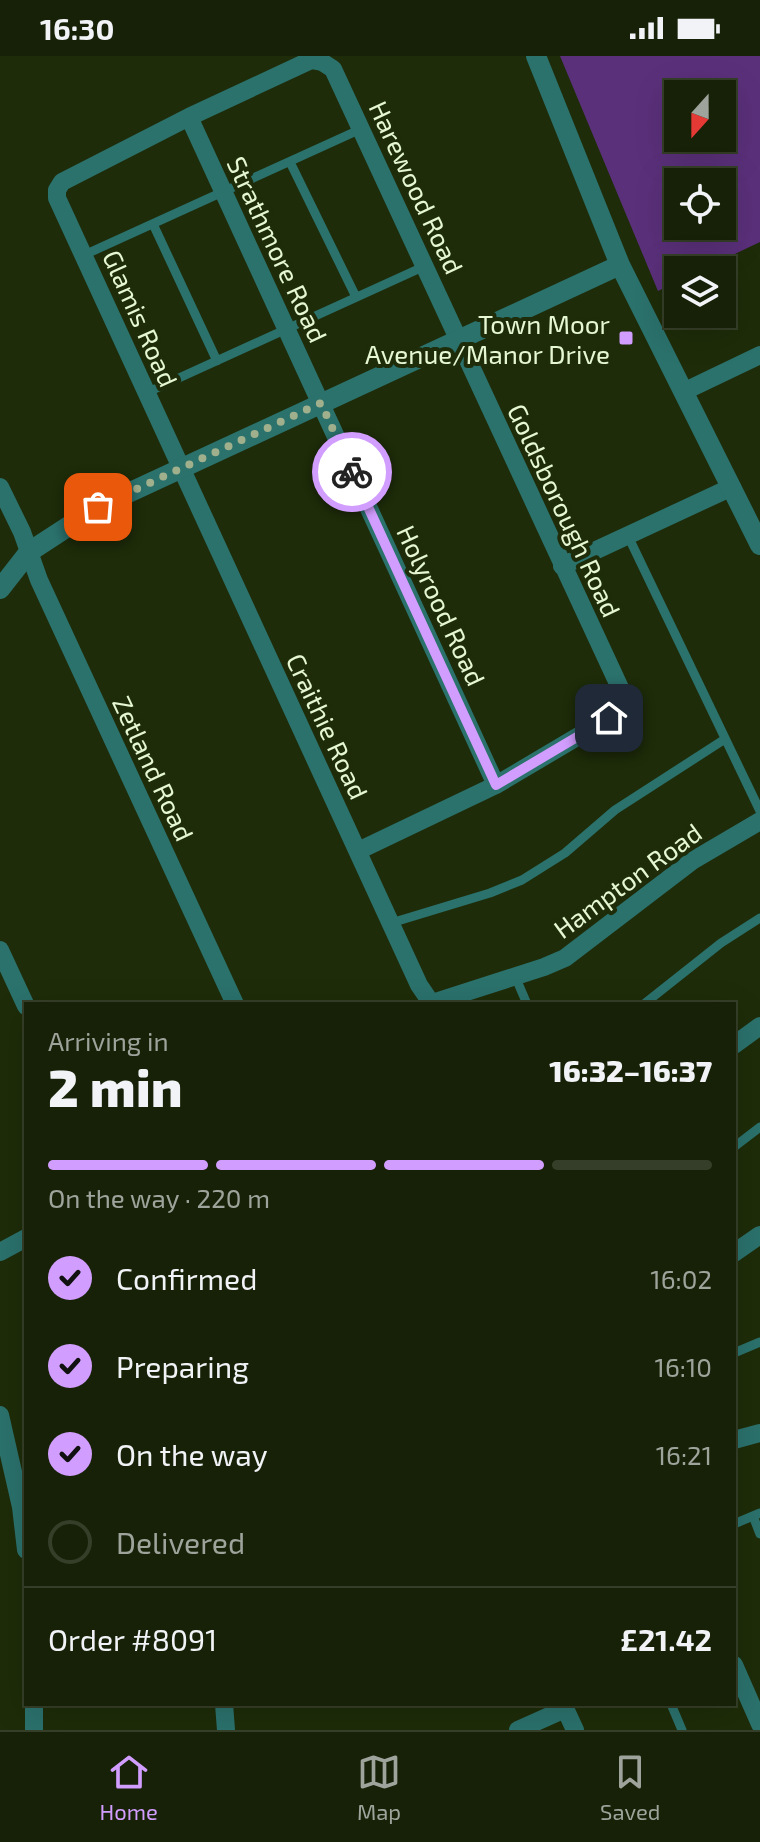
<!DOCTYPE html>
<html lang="en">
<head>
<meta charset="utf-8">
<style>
	body { margin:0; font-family:"Exo 2",sans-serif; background:#232e15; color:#f1f3f6; height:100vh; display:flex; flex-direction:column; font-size:30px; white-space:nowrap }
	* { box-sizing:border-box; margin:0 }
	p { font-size:26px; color:#9ea39b }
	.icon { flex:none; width:44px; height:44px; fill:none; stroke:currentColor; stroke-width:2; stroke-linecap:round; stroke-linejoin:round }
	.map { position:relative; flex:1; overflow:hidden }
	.side { position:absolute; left:24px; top:946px; width:712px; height:704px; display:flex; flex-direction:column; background:#162107; border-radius:0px; box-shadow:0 8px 32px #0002,0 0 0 2px #353e28 }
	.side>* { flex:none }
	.needle { width:52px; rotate:201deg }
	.controls { position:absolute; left:664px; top:24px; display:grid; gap:16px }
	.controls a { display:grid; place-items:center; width:72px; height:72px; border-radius:0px; background:#162107; box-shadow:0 8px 32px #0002,0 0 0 2px #353e28; font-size:40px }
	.pin { position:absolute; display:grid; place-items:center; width:68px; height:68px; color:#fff; margin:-34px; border-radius:16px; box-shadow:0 4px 12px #0006 }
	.courier { position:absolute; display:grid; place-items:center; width:80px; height:80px; margin:-40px; border:6px solid #d19dfe; border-radius:50%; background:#fff; color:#222; box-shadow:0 2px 10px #0007 }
	.headline em { font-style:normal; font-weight:800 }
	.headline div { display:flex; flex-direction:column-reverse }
	.headline { display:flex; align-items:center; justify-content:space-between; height:136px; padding:0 24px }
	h1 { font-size:52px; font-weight:800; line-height:60px }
	.bar { display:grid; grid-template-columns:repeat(4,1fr); gap:12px 8px; align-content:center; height:96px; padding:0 24px }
	.bar i { height:10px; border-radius:6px; background:#353e28 }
	.bar .on { background:#d19dfe }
	.bar p { grid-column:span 4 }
	.line { display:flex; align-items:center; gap:20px; padding:0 24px; border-top:2px solid #353e28 }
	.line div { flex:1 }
	ol { padding:0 24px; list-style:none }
	li { display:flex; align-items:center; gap:24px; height:88px }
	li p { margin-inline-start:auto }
	li .icon { padding:8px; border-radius:50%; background:#d19dfe; color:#111; stroke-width:4 }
	li:last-child { color:#9ea39b }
	li i { width:44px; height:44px; border:4px solid #353e28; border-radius:50% }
	.status { display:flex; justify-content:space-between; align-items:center; height:56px; padding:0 40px; background:#162107; direction:ltr }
	.status svg { height:22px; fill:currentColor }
	.tabs { display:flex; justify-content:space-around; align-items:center; height:112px; border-top:2px solid #353e28; background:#162107; font-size:22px; color:#9ea39b }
	.tabs a { display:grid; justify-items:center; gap:4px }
	.tabs .on { color:#d19dfe }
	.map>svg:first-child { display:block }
	.green { fill:#5a307a; fill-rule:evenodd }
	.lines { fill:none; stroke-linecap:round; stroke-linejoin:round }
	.service { stroke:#2b716c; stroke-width:9 }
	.minor { stroke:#2b716c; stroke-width:18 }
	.tertiary { stroke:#2b716c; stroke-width:20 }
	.done { stroke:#a0b08d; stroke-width:8; stroke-dasharray:0 14.4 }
	.route { stroke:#d19dfe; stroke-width:10 }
	.poi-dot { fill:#d19dfe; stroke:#1e2c09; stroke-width:3 }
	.labels { text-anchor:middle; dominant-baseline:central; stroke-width:8; stroke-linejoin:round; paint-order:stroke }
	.street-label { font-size:26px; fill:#e6f7d4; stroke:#1e2c09 }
	.poi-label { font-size:26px; fill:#e6f7d4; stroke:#1e2c09; text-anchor:end }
</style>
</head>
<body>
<div class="status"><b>16:30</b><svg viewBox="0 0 49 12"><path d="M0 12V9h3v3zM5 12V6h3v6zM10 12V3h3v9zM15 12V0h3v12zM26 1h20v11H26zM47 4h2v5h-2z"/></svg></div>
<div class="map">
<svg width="760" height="1674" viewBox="0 0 760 1674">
	<rect width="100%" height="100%" fill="#1e2c09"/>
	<!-- green -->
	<path class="green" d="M560 0H760V186L701 214H678V225L658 235ZM678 38H722V82H678ZM678 126H722V170H678Z"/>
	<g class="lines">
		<!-- service -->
		<path class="service" d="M290 106 356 241
			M153 168 217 305
			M84 199 361 73
			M146 337 425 210
			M628 480 760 755
			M391 867 490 837 522 824 565 797 615 754 725 683
			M515 920 527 948
			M644 948 721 887 760 862
			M734 1091 760 1071
			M734 1297 760 1286
			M753 1460 760 1478
			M734 1468 760 1457
			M671 1648 682 1674"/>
		<!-- minor -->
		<path class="minor" d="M189 61 496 729
			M685 335 760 299
			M0 431 22 476 39 524 235 948
			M562 510 732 431
			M358 795 496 729 609 662C619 653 621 647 621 634L333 13 322 6 311 4 189 61 62 126 57 134V142L419 929 432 948
			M0 894 26 950
			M429 948 544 911 565 902 692 805 760 765
			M734 989 760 970
			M0 1196 26 1182
			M734 1197 760 1179
			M0 1359 21 1451 26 1494
			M734 1384 760 1377
			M734 1609 760 1668
			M34 1648V1674
			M224 1648 226 1674
			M563 1648 575 1674
			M518 1674 565 1653"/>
		<!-- tertiary -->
		<path class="tertiary" d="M536 0 620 209 760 489
			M0 533 29 496 98 451 620 209"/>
	</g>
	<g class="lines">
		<!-- done -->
		<path class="done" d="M98 451 321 347 352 416"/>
		<!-- route -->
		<path class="route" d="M352 416 496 729 609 662"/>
	</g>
	<!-- markers -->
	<rect class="poi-dot" x="618" y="274" width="16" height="16" rx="4"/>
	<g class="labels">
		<!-- street labels -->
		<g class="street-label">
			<text transform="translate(417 131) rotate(65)">Harewood Road</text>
			<text transform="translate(278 193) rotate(65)">Strathmore Road</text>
			<text transform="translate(141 262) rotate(66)">Glamis Road</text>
			<text transform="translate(565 454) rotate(65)">Goldsborough Road</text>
			<text transform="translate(442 549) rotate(65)">Holyrood Road</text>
			<text transform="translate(328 670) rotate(65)">Craithie Road</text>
			<text transform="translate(154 712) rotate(65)">Zetland Road</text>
			<text transform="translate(627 824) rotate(-36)">Hampton Road</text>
		</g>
		<!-- poi labels -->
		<g class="poi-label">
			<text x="610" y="267">Town Moor<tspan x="610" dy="30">Avenue/Manor Drive</tspan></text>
		</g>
	</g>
</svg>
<div class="controls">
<a><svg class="needle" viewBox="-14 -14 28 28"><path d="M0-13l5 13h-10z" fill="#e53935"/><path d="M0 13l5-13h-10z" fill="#9ea39b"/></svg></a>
<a><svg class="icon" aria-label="locate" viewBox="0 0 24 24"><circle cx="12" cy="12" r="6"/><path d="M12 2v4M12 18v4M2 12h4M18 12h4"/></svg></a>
<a><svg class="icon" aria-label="layers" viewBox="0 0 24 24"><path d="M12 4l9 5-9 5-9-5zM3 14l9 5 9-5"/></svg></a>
</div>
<div class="pin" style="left:98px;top:451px;background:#ea580c"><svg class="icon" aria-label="bag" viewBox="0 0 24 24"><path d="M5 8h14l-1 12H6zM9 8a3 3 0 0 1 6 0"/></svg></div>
<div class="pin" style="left:609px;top:662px;background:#1f2937"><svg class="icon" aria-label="home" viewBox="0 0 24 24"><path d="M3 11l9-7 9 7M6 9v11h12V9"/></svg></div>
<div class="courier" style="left:352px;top:416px"><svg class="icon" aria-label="bike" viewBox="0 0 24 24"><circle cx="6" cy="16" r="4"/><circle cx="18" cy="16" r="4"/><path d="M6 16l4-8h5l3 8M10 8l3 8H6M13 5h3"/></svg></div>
<section class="side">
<div class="headline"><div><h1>2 min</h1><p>Arriving in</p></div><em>16:32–16:37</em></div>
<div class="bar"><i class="on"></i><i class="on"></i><i class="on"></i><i></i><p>On the way · 220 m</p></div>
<ol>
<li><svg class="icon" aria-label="check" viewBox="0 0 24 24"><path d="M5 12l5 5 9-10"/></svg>Confirmed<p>16:02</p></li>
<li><svg class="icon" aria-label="check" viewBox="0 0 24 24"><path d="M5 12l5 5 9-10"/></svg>Preparing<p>16:10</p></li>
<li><svg class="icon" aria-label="check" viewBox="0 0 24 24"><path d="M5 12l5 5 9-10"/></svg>On the way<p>16:21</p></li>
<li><i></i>Delivered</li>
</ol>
<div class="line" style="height:104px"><div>Order #8091</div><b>£21.42</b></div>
</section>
</div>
<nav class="tabs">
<a class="on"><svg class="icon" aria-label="home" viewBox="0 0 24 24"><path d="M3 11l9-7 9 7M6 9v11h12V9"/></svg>Home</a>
<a><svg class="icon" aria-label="map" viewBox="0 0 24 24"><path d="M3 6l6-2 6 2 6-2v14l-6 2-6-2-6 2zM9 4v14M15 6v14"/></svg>Map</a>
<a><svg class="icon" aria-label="saved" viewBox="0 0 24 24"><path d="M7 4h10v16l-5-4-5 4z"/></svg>Saved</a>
</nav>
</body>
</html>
